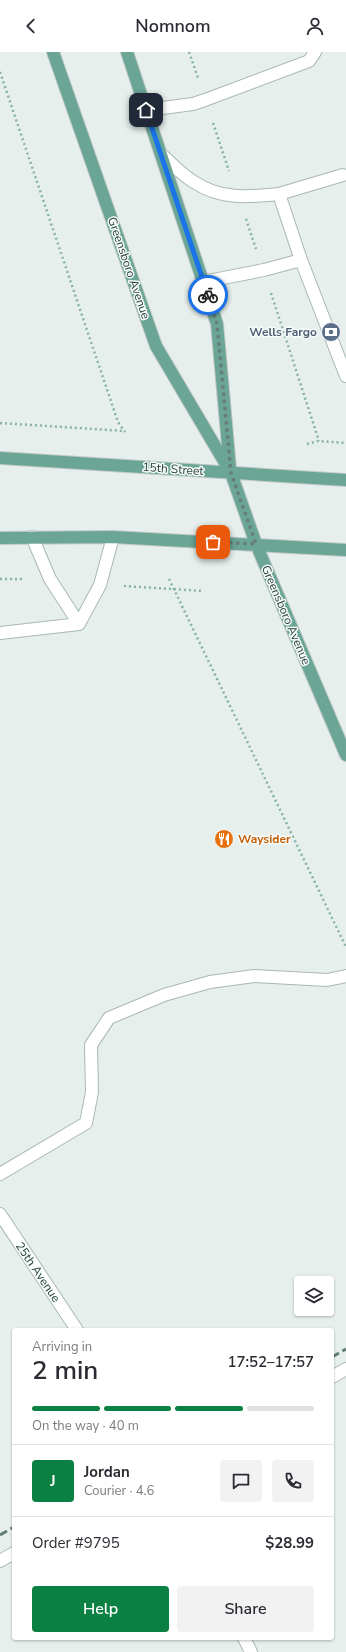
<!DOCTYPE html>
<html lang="en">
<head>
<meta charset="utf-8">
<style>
	body { margin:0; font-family:"Nunito Sans",sans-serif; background:#f2f2f3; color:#2b2b33; height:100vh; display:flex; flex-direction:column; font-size:15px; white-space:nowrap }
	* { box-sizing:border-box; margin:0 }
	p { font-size:13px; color:#7c7c81 }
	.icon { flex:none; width:22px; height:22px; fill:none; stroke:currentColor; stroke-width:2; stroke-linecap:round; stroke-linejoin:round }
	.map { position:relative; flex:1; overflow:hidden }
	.panel { position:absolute; left:12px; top:1276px; width:322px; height:312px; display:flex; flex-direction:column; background:#fff; border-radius:4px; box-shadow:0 1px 3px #0004 }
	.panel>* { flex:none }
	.tools { position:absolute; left:294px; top:1224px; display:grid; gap:8px }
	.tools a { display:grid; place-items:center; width:40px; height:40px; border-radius:4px; background:#fff; box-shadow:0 1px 3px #0004; font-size:20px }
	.pin { position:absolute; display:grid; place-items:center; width:34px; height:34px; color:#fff; margin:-17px; border-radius:8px; box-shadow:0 2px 6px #0006 }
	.courier { position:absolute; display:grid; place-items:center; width:40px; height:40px; margin:-20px; border:3px solid #1a73e8; border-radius:50%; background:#fff; color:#222; box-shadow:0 1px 5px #0007 }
	.headline em { font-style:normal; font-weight:600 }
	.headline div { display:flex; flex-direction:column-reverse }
	.headline { display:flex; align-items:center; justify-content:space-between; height:68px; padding:0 20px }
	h1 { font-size:26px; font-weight:600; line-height:30px }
	.bar { display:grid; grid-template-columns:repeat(4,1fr); gap:6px 4px; align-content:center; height:48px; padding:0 20px }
	.bar i { height:5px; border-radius:3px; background:#e1e1e2 }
	.bar .selected { background:#0b8043 }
	.bar p { grid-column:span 4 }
	.line { display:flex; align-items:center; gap:10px; padding:0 20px; border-top:1px solid #e1e1e2 }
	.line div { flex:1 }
	.round { display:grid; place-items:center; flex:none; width:42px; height:42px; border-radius:4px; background:#f2f2f3 }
	.cta { display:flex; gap:8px; margin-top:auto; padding:8px 20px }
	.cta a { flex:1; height:46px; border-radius:4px; background:#0b8043; color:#fff; font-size:16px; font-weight:600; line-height:46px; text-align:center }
	.cta a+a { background:#f2f2f3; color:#2b2b33 }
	header { display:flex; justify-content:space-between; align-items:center; height:52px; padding:0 20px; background:#fff; font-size:18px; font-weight:600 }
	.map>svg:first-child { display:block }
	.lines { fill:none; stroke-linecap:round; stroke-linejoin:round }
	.minor-casing { stroke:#a8b8b2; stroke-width:14 }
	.major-casing { stroke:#c2cac8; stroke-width:14 }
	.path { stroke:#86b3a5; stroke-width:2.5; stroke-dasharray:2 3; stroke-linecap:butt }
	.minor { stroke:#fff; stroke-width:12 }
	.major { stroke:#6aa596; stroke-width:12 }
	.rail { stroke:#5f7d75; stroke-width:3; stroke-dasharray:8 4; stroke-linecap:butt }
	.done { stroke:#687f78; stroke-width:4; stroke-dasharray:0 7.2 }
	.route { stroke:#1a73e8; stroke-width:5 }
	.labels { text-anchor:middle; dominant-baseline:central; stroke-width:3; stroke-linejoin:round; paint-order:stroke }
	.street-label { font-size:12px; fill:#24423a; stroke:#f7fbf9 }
	.service-label { font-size:12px; font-weight:bold; fill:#4e5e75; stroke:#f7fbf9; text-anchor:end }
	.food-label { font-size:12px; font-weight:bold; fill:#c56008; stroke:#f7fbf9; text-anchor:start }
</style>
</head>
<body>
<header><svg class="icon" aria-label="back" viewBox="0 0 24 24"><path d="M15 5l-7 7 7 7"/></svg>Nomnom<svg class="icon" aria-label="person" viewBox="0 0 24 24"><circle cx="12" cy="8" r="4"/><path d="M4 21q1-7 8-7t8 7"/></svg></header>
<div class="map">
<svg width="346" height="1600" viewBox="0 0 346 1600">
	<rect width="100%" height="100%" fill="#e6efeb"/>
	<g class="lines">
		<!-- minor casing -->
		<g class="minor-casing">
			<path id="minor" d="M147 58 193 52 205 48 309 9 315 0
				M161 102C171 111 182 123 194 130 221 148 248 145 279 142
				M301 208 279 142 343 123
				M203 230 264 218 301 208 346 324
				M32 485 50 527 79 572
				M79 572 100 533 113 485
				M0 581 79 572
				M0 1122 86 1071 92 1040 91 993 109 966 164 943 210 930 254 924 327 928 346 924
				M0 1162 77 1278
				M332 1325 346 1317
				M0 1509 14 1501
				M244 1586 251 1600"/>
		</g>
		<!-- major casing -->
		<g class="major-casing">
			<path id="major" d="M53 0 156 294 231 421 256 492 346 703
				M127 0 217 272 230 416
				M0 406 346 428
				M0 486 113 485 346 498"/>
		</g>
		<!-- path -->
		<path class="path" d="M189 0 198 26
			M0 20 118 370 125 380
			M213 71 229 119
			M246 167 256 197
			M271 241 319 389
			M0 371 125 379
			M307 392 318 389 346 391
			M0 527H23
			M169 527 346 895
			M124 534 203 539"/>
		<!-- minor -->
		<use href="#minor" class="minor"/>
		<!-- major -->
		<use href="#major" class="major"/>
		<!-- rail -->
		<path class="rail" d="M332 1305 346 1297
			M0 1483 14 1475"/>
	</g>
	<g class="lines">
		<!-- done -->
		<path class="done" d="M208 243 217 272 231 421 256 492 213 490"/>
		<!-- route -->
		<path class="route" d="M146 58 208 243"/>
	</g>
	<!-- icons -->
	<defs>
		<g id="bank-disc" transform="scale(1)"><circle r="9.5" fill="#5c6f8a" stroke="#f7fbf9"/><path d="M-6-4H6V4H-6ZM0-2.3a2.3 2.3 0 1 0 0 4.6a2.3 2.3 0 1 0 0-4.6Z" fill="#fff"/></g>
		<g id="restaurant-disc" transform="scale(1)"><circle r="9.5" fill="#e8710a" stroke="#f7fbf9"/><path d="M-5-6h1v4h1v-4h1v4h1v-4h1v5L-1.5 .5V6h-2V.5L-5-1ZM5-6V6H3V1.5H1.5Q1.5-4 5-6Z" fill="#fff"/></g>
	</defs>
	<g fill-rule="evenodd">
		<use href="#bank-disc" x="331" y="280"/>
		<use href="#restaurant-disc" x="224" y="787"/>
	</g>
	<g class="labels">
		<!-- street labels -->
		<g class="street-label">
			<text transform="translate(129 216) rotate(71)">Greensboro Avenue</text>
			<text transform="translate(173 417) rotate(4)">15th Street</text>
			<text transform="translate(286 563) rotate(67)">Greensboro Avenue</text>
			<text transform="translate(38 1220) rotate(56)">25th Avenue</text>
		</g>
		<!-- service labels -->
		<g class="service-label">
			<text x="317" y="280">Wells Fargo</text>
		</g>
		<!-- food labels -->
		<g class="food-label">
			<text x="238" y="787">Waysider</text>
		</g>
	</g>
</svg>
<div class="tools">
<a><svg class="icon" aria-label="layers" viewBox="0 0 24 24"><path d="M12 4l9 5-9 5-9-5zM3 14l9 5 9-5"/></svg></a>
</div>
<div class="pin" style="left:213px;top:490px;background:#ea580c"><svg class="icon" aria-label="bag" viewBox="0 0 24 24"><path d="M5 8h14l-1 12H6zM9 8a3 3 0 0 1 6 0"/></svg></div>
<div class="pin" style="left:146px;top:58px;background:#1f2937"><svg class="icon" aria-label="home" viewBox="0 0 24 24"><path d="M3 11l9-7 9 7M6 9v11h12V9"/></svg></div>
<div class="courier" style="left:208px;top:243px"><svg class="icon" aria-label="bike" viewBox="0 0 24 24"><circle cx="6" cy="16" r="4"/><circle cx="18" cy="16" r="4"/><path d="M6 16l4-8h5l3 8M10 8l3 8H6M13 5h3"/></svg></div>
<section class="panel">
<div class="headline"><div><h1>2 min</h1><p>Arriving in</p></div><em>17:52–17:57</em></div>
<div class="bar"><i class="selected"></i><i class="selected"></i><i class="selected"></i><i></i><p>On the way · 40 m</p></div>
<div class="line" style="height:72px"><b class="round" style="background:#0b8043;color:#fff">J</b><div><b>Jordan</b><p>Courier · 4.6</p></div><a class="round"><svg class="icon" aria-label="chat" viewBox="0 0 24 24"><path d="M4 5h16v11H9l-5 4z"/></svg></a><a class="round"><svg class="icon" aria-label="phone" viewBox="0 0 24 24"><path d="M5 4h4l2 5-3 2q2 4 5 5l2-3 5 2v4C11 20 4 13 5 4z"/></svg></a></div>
<div class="line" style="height:52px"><div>Order #9795</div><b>$28.99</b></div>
<div class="cta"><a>Help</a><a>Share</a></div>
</section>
</div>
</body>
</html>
